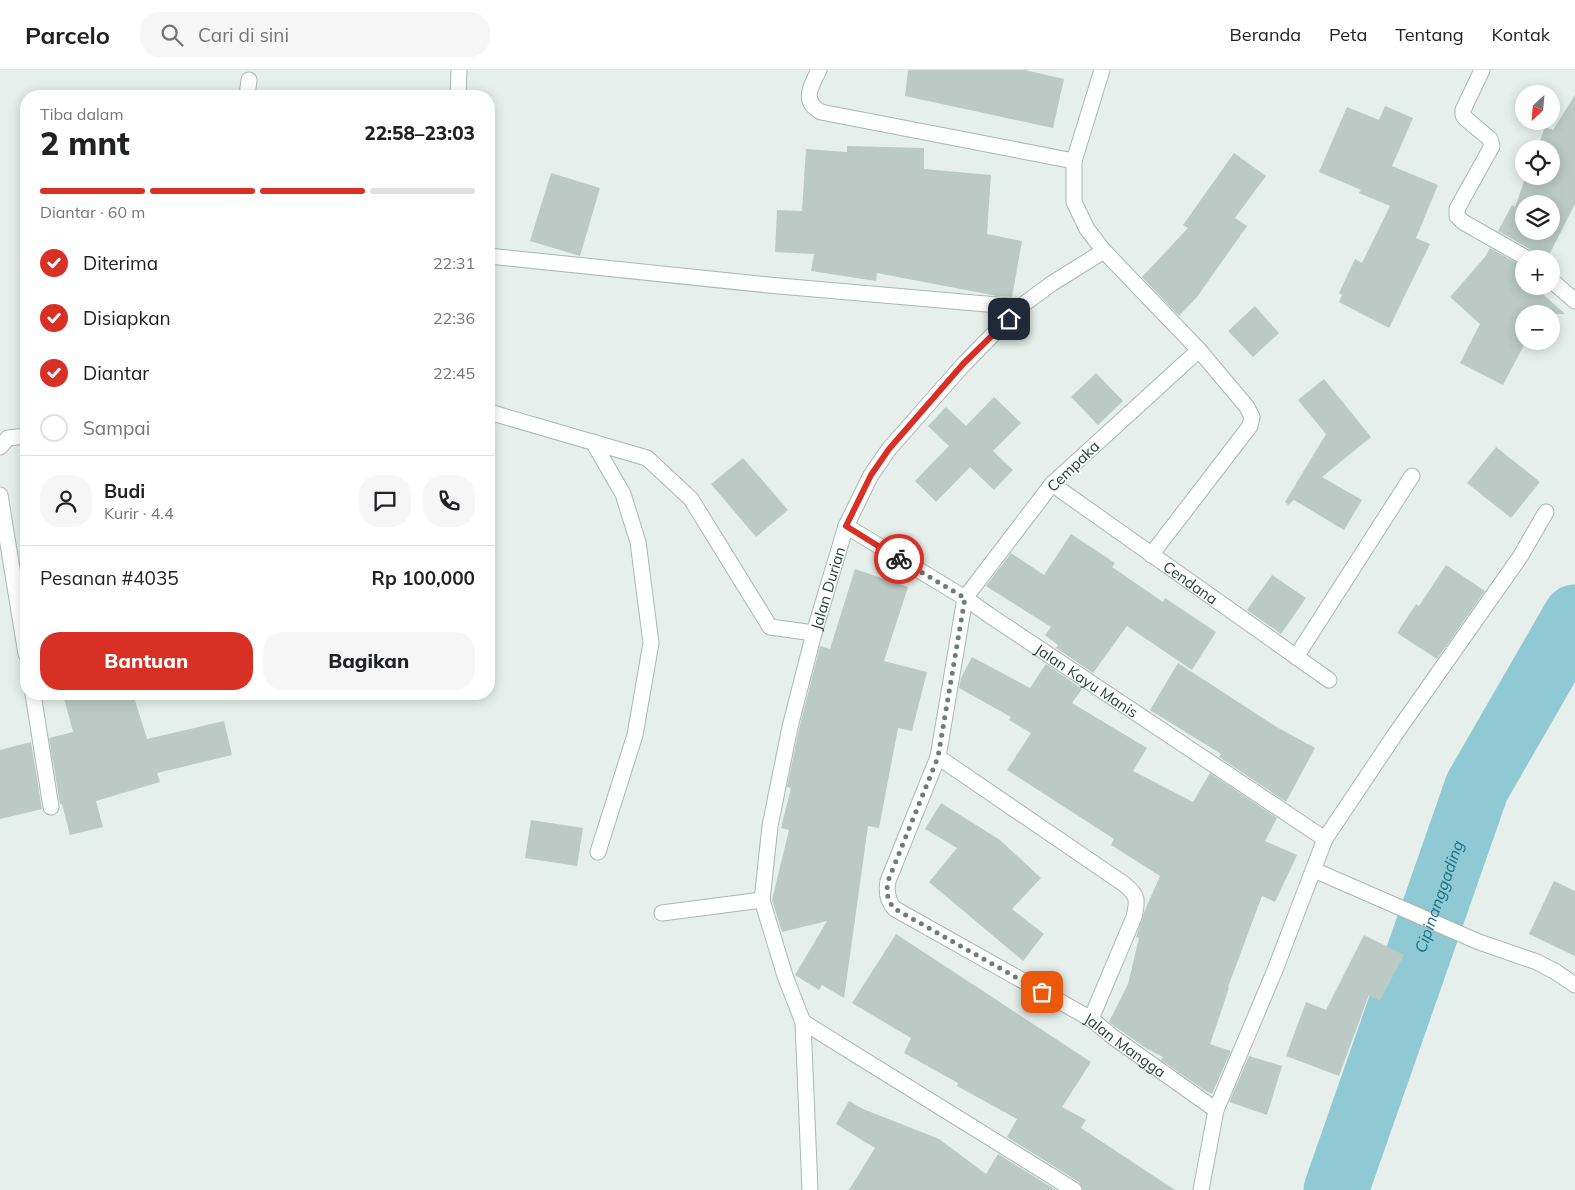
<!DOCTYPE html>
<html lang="id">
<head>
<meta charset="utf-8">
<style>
	body { margin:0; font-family:Mulish,sans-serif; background:#f6f6f6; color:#202124; height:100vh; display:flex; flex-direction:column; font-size:19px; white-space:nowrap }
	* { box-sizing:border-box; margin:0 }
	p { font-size:16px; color:#757577 }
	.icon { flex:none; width:28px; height:28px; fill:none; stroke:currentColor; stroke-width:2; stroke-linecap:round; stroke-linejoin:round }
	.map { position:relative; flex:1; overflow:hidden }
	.details { position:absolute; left:20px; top:20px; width:475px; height:610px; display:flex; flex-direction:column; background:#fff; border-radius:20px; box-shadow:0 2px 12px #0003 }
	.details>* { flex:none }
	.needle { width:32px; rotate:206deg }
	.fabs { position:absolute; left:1515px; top:15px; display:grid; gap:10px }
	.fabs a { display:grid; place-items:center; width:45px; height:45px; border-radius:50%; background:#fff; box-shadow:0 2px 12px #0003; font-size:25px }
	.pin { position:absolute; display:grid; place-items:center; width:42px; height:42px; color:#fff; margin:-21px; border-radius:10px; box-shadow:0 2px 8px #0006 }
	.courier { position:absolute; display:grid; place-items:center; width:50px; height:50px; margin:-25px; border:4px solid #d93025; border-radius:50%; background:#fff; color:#222; box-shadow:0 1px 6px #0007 }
	.headline em { font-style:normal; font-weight:800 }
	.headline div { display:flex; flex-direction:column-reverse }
	.headline { display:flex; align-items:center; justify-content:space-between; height:85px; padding:0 20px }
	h1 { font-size:32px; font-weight:800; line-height:38px }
	.bar { display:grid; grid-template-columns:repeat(4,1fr); gap:8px 5px; align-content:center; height:60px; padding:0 20px }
	.bar i { height:6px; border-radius:4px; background:#e0e0e0 }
	.bar .on { background:#d93025 }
	.bar p { grid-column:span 4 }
	.line { display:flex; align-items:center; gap:12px; padding:0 20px; border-top:1px solid #e0e0e0 }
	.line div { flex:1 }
	.round { display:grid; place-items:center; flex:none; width:52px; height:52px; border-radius:20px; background:#f6f6f6 }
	ol { padding:0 20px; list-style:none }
	li { display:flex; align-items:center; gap:15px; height:55px }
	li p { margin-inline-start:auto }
	li .icon { padding:5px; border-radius:50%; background:#d93025; color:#fff; stroke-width:4 }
	li:last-child { color:#757577 }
	li i { width:28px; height:28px; border:2px solid #e0e0e0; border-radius:50% }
	.primary-button { display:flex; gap:10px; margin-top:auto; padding:10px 20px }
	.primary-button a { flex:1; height:58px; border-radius:20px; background:#d93025; color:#fff; font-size:20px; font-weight:800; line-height:58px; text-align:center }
	.primary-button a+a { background:#f6f6f6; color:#202124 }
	header { display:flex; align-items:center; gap:30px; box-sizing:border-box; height:70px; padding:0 25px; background:#fff; border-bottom:1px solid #e0e0e0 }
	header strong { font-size:24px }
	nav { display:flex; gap:28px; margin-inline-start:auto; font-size:18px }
	.search { width:350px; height:45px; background:#f6f6f6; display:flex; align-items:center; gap:12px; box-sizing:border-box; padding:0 18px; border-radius:20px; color:#757577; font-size:19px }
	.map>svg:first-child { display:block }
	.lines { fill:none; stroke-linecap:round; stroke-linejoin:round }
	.river { stroke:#8ec9d4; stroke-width:65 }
	.building { fill:#bbcac4; fill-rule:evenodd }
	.lane-casing { stroke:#a8b8b2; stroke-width:17 }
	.street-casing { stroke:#a8b8b2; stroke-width:17 }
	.lane { stroke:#fff; stroke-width:15 }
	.street { stroke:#fff; stroke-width:15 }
	.done { stroke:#687f78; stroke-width:5; stroke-dasharray:0 9 }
	.route { stroke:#d93025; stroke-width:6 }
	.labels { text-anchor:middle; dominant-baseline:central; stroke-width:4; stroke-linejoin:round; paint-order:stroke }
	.street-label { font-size:15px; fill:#24423a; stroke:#f7fbf9 }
	.water-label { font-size:16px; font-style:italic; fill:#1c6f80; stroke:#f7fbf9 }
</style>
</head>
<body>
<header>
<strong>Parcelo</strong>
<div class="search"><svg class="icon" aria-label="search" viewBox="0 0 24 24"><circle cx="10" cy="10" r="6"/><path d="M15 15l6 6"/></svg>Cari di sini</div>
<nav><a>Beranda</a><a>Peta</a><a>Tentang</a><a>Kontak</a></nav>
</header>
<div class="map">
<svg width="1575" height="1120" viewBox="0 0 1575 1120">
	<rect width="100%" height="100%" fill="#e6efeb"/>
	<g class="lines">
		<!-- river -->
		<path class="river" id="s1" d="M1336 1120 1477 717 1575 547"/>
	</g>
	<!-- building -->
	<path class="building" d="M908 0H1025L1064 9 1053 58 905 26Z
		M1575 25V134L1547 189H1537L1533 181 1498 161 1512 135 1515 137 1526 106H1551V79H1537L1545 57 1553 60ZM1524 134H1551V161H1524Z
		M1385 36 1413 48 1392 96 1438 115 1416 168 1430 174 1389 258 1339 232 1342 225 1339 223 1355 189 1362 193 1390 136 1359 123 1361 120 1319 102 1347 37 1379 50Z
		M847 76 924 78V99L991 105 987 164 1022 171 1012 227 997 226 877 203 876 211 811 201 814 184 775 182 777 140 802 141 806 79 847 82Z
		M1234 83 1266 106 1235 148 1247 156 1197 227 1179 246 1142 207 1188 158 1183 155Z
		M551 103 600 118 580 186 530 171Z
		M1490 178 1524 197V216H1534L1565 244H1524V275L1503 315 1460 293 1480 254 1450 227 1485 187Z
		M1255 236 1279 263 1253 287 1228 261Z
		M1096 303 1123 331 1098 355 1071 327Z
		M1324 309 1371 367 1322 407 1362 430 1344 460 1294 430 1288 435 1285 432 1326 364 1298 330Z
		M994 327 1021 353 993 381 1013 400 994 420 970 397 936 432 915 411 949 376 928 356 946 337 966 356Z
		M1496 377 1540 412 1511 448 1467 413Z
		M743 388 788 440 756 467 711 414Z
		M1071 464 1115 493 1112 497 1163 532 1165 528 1216 562 1192 600 1127 556 1093 603 1056 578 1058 575 1045 565 1051 557 986 516 1011 483 1044 505Z
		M1446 495 1485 521 1437 589 1397 563 1416 534 1419 536Z
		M855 499 908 517 884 591 927 602 912 661 898 658 879 758 868 756 844 928 822 915 819 920 795 905 827 851 782 862 772 830 789 760 781 758 791 718 787 717 799 659 820 576 830 579Z
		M1272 505 1306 528 1281 564 1247 540Z
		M972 587 1030 618 1046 594 1082 619 1072 633 1147 678 1133 701 1193 732 1210 703 1277 748 1265 771 1297 785 1275 832 1262 826 1228 917 1229 918 1210 974 1231 981 1212 1024 1204 1020 1161 990 1163 987 1144 977 1109 952 1128 914 1139 868 1136 867 1145 840 1160 806 1111 775 1114 769 1007 700 1031 663 1009 650 1011 647 959 618 961 608Z
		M1178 593 1275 656 1315 678 1286 732 1219 687 1221 684 1150 640Z
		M63 624H133L147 669 224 651 232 685 157 703 160 712 96 731 103 757 70 765 62 734H60L49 668 73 662Z
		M31 672 42 739 0 749V680Z
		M941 733 1000 770 1041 808 1012 839 1044 864 1023 891 929 812 957 778 925 759Z
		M531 750 583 758 577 796 525 788Z
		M1554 811 1575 821V886L1529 864Z
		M896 864 1091 992 1062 1037 1086 1050 1081 1058 1175 1120H1083L1079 1112 1007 1067 1017 1049 957 1016 958 1013 904 983 911 968 852 933Z
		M1364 865 1404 885 1380 931 1369 925 1339 1006 1286 986 1306 932 1326 940Z
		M1249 986 1282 996 1267 1045 1229 1032Z
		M849 1031 863 1039 939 1069 986 1104 998 1084 1056 1120H849L875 1078 836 1054Z"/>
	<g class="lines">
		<!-- lane casing -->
		<g class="lane-casing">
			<path id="lane" d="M662 843 762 830"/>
		</g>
		<!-- street casing -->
		<g class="street-casing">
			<g id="street">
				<path d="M819 0C811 16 801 31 821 42L1074 91"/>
				<path d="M1102 0 1074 91V132L1087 159 1104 181 1199 280 1247 337 1252 347 1250 356 1151 485"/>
				<path d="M1482 0 1463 40V45L1465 48 1490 69 1492 76 1457 139V146L1463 152 1528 189"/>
				<path d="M247 26 249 10"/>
				<path d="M458 26 459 0"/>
				<path d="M489 186 768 215 1020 237"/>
				<path d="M1551 210 1575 231"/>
				<path id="s2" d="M1199 280 1052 414 965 528 938 687 888 811C886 822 887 831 895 839L1091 949 1113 967 1216 1040"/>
				<path d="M489 342 647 388 691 429 770 557 814 563"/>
				<path d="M593 372 623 424 638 472 651 573 635 665 598 782"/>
				<path d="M0 377 8 368 26 366"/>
				<path id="s3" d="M1052 414 1329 610"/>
				<path d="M0 425 26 584"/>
				<path id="s4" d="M846 456 965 528 989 545 1325 769"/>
				<path d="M1296 587 1412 406"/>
				<path d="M33 624 51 737"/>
				<path d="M938 687 1124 814C1138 825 1138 830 1134 847L1091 949"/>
				<path d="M1314 800 1479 872 1537 892 1556 902 1575 915"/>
				<path id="s5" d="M803 952 785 906 762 830 770 756 790 657 814 563 846 456 871 405 889 379 963 295 1020 237 1051 214 1104 181"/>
				<path d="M810 1120 803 952 1074 1120"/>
				<path d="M1201 1120 1216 1040 1275 900 1325 769 1394 666 1520 487 1546 442"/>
			</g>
		</g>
		<!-- lane -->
		<use href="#lane" class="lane"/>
		<!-- street -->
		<use href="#street" class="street"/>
	</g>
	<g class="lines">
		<!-- done -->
		<path class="done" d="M899 489 965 528 938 687 888 811C886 822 887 831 895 839L1042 922"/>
		<!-- route -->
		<path class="route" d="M899 489 846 456 871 405 889 379 963 294 1009 249"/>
	</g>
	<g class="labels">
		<!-- street labels -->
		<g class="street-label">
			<text transform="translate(1073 396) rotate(-44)">Cempaka</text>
			<text stroke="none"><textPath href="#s3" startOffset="170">Cendana</textPath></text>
			<text stroke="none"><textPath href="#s5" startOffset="448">Jalan Durian</textPath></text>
			<text stroke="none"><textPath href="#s4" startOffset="286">Jalan Kayu Manis</textPath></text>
			<text stroke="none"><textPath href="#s2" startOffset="935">Jalan Mangga</textPath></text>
		</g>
		<!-- water labels -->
		<g class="water-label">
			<text stroke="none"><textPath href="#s1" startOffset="311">Cipinanggading</textPath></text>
		</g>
	</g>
</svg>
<div class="fabs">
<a><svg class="needle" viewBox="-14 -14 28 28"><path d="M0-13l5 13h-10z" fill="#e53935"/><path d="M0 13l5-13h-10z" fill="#757577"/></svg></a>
<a><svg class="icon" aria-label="locate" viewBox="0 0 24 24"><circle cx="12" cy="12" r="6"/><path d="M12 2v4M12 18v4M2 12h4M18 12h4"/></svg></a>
<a><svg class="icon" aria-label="layers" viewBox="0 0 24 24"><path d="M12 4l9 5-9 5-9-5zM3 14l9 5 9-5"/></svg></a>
<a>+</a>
<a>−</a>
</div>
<div class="pin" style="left:1042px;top:922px;background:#ea580c"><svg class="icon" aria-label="bag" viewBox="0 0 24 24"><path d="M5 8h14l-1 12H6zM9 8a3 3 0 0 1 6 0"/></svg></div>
<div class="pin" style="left:1009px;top:249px;background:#1f2937"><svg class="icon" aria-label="home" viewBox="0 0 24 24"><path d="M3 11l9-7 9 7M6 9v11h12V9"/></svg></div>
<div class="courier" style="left:899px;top:489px"><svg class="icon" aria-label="bike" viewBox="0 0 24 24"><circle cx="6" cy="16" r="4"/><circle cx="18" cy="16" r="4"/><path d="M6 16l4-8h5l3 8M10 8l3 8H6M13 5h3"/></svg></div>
<section class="details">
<div class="headline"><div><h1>2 mnt</h1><p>Tiba dalam</p></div><em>22:58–23:03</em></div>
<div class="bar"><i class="on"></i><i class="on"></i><i class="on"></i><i></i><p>Diantar · 60 m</p></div>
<ol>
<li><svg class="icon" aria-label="check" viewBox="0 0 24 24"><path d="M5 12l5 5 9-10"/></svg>Diterima<p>22:31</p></li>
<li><svg class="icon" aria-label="check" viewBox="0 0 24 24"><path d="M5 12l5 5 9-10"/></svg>Disiapkan<p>22:36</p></li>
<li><svg class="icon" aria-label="check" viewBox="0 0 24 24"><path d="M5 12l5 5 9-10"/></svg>Diantar<p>22:45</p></li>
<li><i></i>Sampai</li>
</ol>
<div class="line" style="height:90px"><a class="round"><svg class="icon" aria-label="person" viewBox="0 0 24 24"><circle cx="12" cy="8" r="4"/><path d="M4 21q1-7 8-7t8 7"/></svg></a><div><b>Budi</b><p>Kurir · 4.4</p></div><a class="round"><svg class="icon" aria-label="chat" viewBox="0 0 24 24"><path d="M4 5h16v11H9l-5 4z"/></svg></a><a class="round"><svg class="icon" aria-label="phone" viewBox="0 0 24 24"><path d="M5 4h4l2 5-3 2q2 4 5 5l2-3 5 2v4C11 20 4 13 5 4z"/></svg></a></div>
<div class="line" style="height:65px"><div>Pesanan #4035</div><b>Rp 100,000</b></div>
<div class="primary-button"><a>Bantuan</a><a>Bagikan</a></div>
</section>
</div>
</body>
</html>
